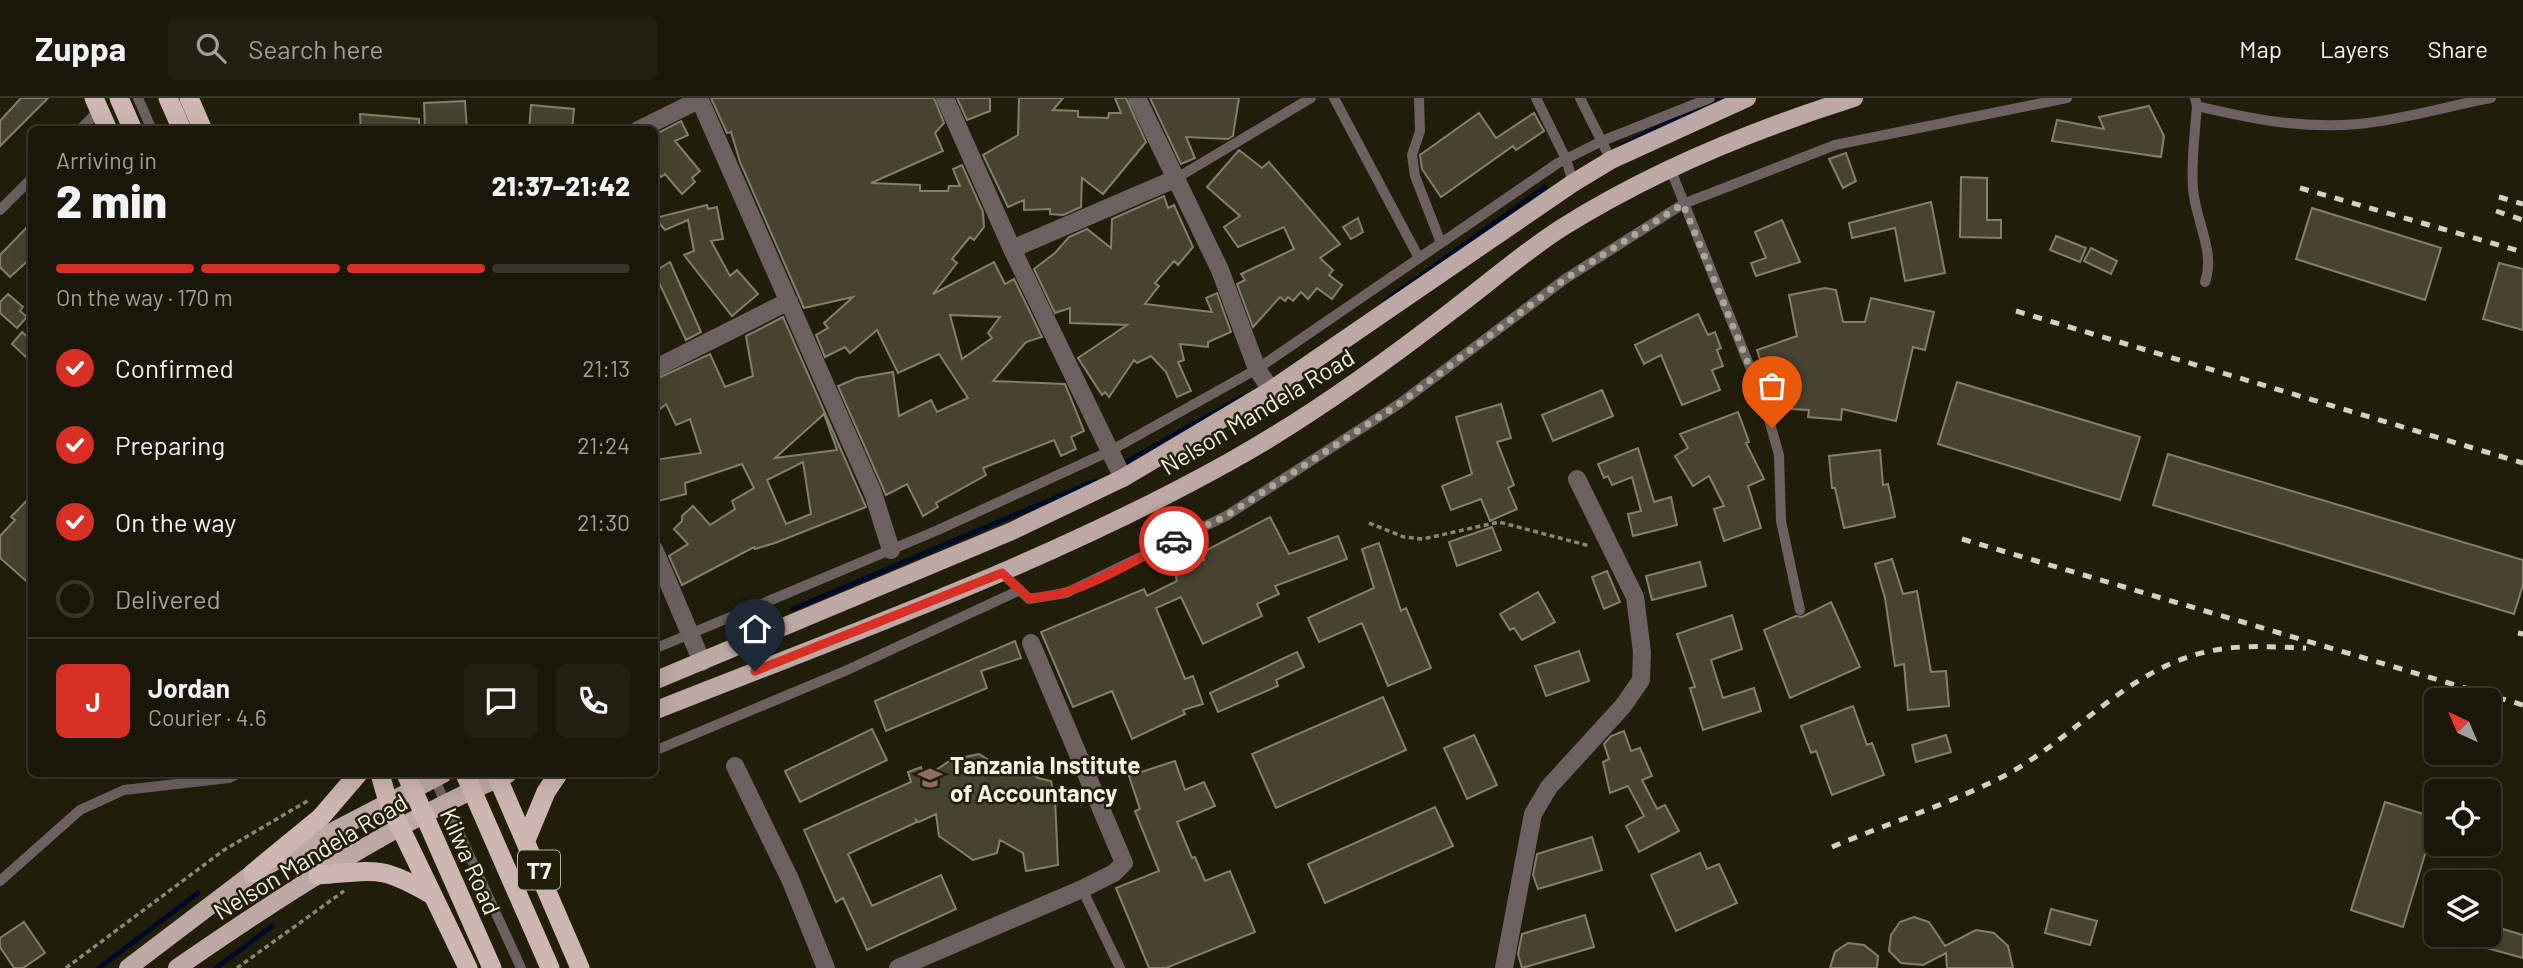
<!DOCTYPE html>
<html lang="en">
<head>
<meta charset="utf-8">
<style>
	body { margin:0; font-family:Barlow,sans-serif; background:#231f12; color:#f1f3f6; height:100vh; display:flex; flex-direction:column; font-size:26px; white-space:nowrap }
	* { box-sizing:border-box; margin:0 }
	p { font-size:23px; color:#9f9f9c }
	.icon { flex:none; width:38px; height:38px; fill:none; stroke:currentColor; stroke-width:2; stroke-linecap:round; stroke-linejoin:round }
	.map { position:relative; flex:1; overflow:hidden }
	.side { position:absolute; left:28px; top:28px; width:630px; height:651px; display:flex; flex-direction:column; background:#1a1609; border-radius:10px; box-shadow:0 7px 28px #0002,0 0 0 2px #38352a }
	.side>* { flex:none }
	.needle { width:46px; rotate:316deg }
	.controls { position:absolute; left:2424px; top:590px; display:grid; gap:14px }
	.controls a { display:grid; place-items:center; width:77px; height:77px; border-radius:10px; background:#1a1609; box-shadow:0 7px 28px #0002,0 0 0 2px #38352a; font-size:35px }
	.pin { position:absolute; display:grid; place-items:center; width:60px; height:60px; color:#fff; margin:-72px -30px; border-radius:50% 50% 50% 0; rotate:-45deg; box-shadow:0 0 7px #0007 }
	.pin .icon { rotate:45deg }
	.courier { position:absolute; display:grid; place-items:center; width:70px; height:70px; margin:-35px; border:5px solid #d93025; border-radius:50%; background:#fff; color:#222; box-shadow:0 2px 9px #0007 }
	.overview em { font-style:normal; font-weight:800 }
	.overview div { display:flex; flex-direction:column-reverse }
	.overview { display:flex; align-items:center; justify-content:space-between; height:119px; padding:0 28px }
	h1 { font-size:46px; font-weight:800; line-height:52px }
	.bar { display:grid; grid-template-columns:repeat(4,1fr); gap:10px 7px; align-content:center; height:84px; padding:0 28px }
	.bar i { height:9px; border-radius:5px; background:#38352a }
	.bar .current { background:#d93025 }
	.bar p { grid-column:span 4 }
	.line { display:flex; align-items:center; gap:18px; padding:0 28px; border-top:2px solid #38352a }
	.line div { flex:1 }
	.round { display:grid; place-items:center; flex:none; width:74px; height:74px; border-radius:10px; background:#231f12 }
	ol { padding:0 28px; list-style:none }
	li { display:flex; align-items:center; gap:21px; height:77px }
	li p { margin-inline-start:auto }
	li .icon { padding:7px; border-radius:50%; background:#d93025; color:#fff; stroke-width:4 }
	li:last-child { color:#9f9f9c }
	li i { width:38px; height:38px; border:4px solid #38352a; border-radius:50% }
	header { display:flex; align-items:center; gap:42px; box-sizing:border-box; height:98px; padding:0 35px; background:#1a1609; border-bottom:2px solid #38352a }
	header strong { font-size:33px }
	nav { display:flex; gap:38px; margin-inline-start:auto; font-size:24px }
	.search { width:490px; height:63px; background:#231f12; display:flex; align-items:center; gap:18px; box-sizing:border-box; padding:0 24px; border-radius:10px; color:#9f9f9c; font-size:26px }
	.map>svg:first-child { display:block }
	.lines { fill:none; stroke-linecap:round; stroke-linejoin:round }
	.stream { stroke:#000927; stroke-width:5 }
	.building { fill:#474330; stroke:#84806b; stroke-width:2; fill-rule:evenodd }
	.path { stroke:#8a8778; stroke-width:3.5; stroke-dasharray:5 3.5; stroke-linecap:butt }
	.service { stroke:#6d6261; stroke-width:10 }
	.minor { stroke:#6d6261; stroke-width:18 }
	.primary { stroke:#bea8a5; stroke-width:18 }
	.trunk { stroke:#ceb6b2; stroke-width:19 }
	.rail { stroke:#d3d1c4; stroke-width:5; stroke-dasharray:9 9; stroke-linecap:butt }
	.done { stroke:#aba89a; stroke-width:7; stroke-dasharray:0 12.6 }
	.route { stroke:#d93025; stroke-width:9 }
	.labels { text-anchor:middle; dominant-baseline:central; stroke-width:5; stroke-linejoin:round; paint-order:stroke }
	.shield { fill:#221e0c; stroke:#b6b3a5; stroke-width:2 }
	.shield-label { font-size:23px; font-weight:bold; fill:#f5f3e7 }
	.street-label { font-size:24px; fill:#f5f3e7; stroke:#221e0c }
	.poi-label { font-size:24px; font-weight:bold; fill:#f5f3e7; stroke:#221e0c; text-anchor:start }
</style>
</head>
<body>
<header>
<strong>Zuppa</strong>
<div class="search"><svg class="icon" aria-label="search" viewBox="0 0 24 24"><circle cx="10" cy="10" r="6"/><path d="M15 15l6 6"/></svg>Search here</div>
<nav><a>Map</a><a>Layers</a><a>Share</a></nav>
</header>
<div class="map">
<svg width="2523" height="870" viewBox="0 0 2523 870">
	<rect width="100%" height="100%" fill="#221e0c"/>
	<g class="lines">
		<!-- stream -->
		<path class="stream" d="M1709 4 1721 0
			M1621 48 1697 10
			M1385 203 1545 89
			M1119 368 1242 299
			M793 511 1095 383
			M99 870 198 795
			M216 870 272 828"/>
	</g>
	<!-- building -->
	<path class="building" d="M21 0H48L0 48V23Z
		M711 0H934L944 25 935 35 943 53 871 85 920 87V93H948L949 88H960L953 71 962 67 983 114 984 129 974 142 970 139 952 161 957 165 933 196 994 164 1005 186 1014 181 1042 239 1026 244 993 283 1065 286 1084 333 1071 339 1076 351 1061 358 1054 342 983 370 986 377 936 405 938 409 923 418 907 386 886 397 838 288 857 280 893 274 899 318 931 302 937 314 968 300 939 256 898 275 877 232 850 255 845 249 825 259 816 237 828 230 824 225 853 199 804 210 740 64 731 34 727 35ZM950 217 1000 219 988 235 992 240 962 261Z
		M957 0H990V13L967 22Z
		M1019 0H1063L1053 12 1078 13V19L1108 20 1109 15H1121L1115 0H1126L1146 44 1103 96 1082 80 1081 109 1063 117 1050 116V111L1024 112V102L1008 109 983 57 1018 37Z
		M1150 0H1239L1233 38 1228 41 1186 39 1195 60 1181 66Z
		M465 3 467 32H425L424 5Z
		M531 7 574 11 572 32H529Z
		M2149 8 2164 38 2161 59 2052 43 2057 22 2104 31 2099 19Z
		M1479 15 1496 40 1534 15 1544 33 1516 52 1513 48 1441 99 1422 71 1420 57Z
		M360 16 419 21V32H361Z
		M681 23 688 37 675 43 700 73 692 80 695 84 682 96 665 76 661 79 654 70V37Z
		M1239 52 1262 70 1269 64 1340 146 1320 160 1333 172 1329 177 1342 187 1332 201 1317 190 1308 201 1301 194 1293 203 1288 199 1285 203 1280 199 1253 229 1237 186 1245 182 1241 176 1294 151 1284 129 1238 149 1224 129 1240 118 1207 89Z
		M1846 55 1856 83 1843 90 1829 61Z
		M1961 79 1987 80V122H2001V140L1960 139Z
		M1164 98 1168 110 1174 107 1193 149 1178 167 1174 163 1155 185 1159 188 1145 206 1212 214 1206 200 1217 195 1231 234 1208 244V249L1180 246 1184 262 1178 264 1191 293 1177 299 1166 274 1151 258 1137 265 1134 262 1109 299 1105 294 1102 297 1078 260 1127 227 1070 225V210L1055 215 1034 171 1055 155 1069 139 1087 131 1111 150 1112 121Z
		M1931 104 1945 175 1905 183 1895 130 1852 140 1849 125Z
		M707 107 708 111 717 109 723 141 711 143 730 178 737 172 758 196 732 218 684 157 694 153 688 122 665 132 655 120Z
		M2312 110 2441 150 2425 202 2296 161Z
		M1358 120 1363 134 1351 141 1343 129Z
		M1782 122 1800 164 1756 178 1751 165 1766 160 1755 134Z
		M32 124V159L10 179 0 169V157Z
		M2056 138 2086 150 2080 164 2050 152Z
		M2091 150 2117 163 2111 176 2084 163Z
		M670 164 701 234 686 242 654 174Z
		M2499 165 2523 171V232L2483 221Z
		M1825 190 1836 192 1843 224H1865L1871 200 1934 214 1925 252 1913 249 1896 323 1842 311 1841 322 1808 319 1809 312 1791 311 1794 273 1767 282 1757 252 1797 238 1789 197Z
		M8 196 23 209 20 213 27 219 17 230 0 215V204Z
		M1698 216 1708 237 1715 234 1721 250 1717 252 1723 268 1712 272 1720 292 1682 307 1661 257 1644 266 1635 247Z
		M783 219 866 409 775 445 755 451 754 449 682 487 669 458 688 446 674 431 682 423V418L693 408 710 427 735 411 732 403 754 390 742 366 685 385 686 396 654 404V362L701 355 690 321 676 327 666 306 654 316V282L710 256 725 289 753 278 746 238ZM824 316 837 352 775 360ZM803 364 811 416 786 426 767 382Z
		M22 234 32 243V265L12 246Z
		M1957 284 2140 339 2120 402 1938 346Z
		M1602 292 1613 318 1553 343 1542 317Z
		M1501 306 1511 340 1497 344 1514 387 1508 390 1517 411 1490 423 1481 401 1451 412 1442 388 1472 376 1456 319Z
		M1738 314 1749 344 1746 345 1764 381 1748 388 1761 430 1724 443 1714 411 1724 408 1709 378 1693 388 1675 358 1688 350 1680 336Z
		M1638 350 1654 404 1671 399 1677 427 1633 438 1628 416 1641 413 1632 379 1612 387 1608 378 1604 380 1598 366Z
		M1880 352 1883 387 1888 386 1895 419 1844 430 1835 390H1832L1829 358Z
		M2168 356 2523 462V487L2514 516 2153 407Z
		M32 397V488L0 460V438L15 422 11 419Z
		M1270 419 1289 456 1338 438 1347 461 1275 488 1279 496 1257 506 1262 518 1203 546 1181 499 1156 510 1185 581 1193 578 1203 606 1183 612 1185 616 1132 641 1112 593 1073 609 1041 534 1144 491 1147 498 1177 483 1176 479 1186 469 1204 462 1201 455Z
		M1492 429 1501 452 1457 468 1449 444Z
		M1379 445 1401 513 1406 510 1431 570 1388 588 1362 525 1319 544 1308 520 1374 490 1362 451Z
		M1892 461 1903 496 1917 493 1931 574 1946 573 1949 608 1908 612 1904 566 1895 568 1885 500 1875 466Z
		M1700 464 1706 488 1652 502 1646 478Z
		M1607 473 1620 504 1604 511 1592 479Z
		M1538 494 1555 524 1522 542 1514 530 1510 532 1500 516Z
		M1831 504 1860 569 1790 600 1764 532 1796 518 1802 519Z
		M1732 517 1742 551 1711 562 1723 600 1754 590 1761 613 1703 632 1690 590 1695 589 1677 536Z
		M1015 543 1021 560 981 573 987 590 886 633 875 603Z
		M1579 553 1589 583 1546 598 1535 568Z
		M1297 554 1304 569 1276 582 1278 588 1218 614 1210 595Z
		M1383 599 1406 652 1276 710 1252 656Z
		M1853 608 1867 647 1872 645 1884 677 1832 697 1816 653 1811 655 1801 628Z
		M872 631 887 662 800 704 785 673Z
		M1624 633 1631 653 1640 650 1652 678 1642 682 1657 711 1665 707 1679 733 1639 754 1626 728 1644 718 1628 688 1610 695 1603 664 1609 661 1604 646 1611 638Z
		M1474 637 1497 687 1467 701 1444 650Z
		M1946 637 1951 654 1916 664 1912 647Z
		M979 656 997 667 1026 670 1038 680 1051 683 1055 700 1058 767 1026 773 1023 755 1000 742 997 755 973 762 939 738 936 716 919 724 916 722 917 724 848 756 872 808 941 777 956 811 867 852 843 800 836 804 804 732 911 684 908 674 921 669 924 680 951 662Z
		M1175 663 1185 692 1204 684 1215 708 1177 724 1192 760 1195 759 1205 783 1230 773 1255 834 1166 870H1149L1116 790 1159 773 1135 713 1140 711 1129 678Z
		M2385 704 2436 720 2403 829 2351 812Z
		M1435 709 1453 748 1325 805 1308 766Z
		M1592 739 1602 772 1538 791 1533 777 1537 756Z
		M1700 755 1707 771 1719 766 1737 805 1676 833 1651 777Z
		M2051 811 2097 823 2090 847 2045 835Z
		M1585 817 1594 849 1522 870 1518 856 1522 836Z
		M1914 819 1929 824 1945 848 1976 832 1994 835 2008 848 2013 870H1947L1946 855 1923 867 1901 865 1889 853 1891 837 1900 824Z
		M24 824 45 855 23 870H14L0 849V840Z
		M2493 828 2523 837V860L2487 850Z
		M1848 845 1864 847 1878 858 1877 870H1830L1835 854Z"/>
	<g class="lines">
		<!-- path -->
		<path class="path" d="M1369 425 1404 439 1423 441 1499 424 1590 448
			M66 870 224 752 309 702
			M237 870 344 793"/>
		<!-- service -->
		<path class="service" d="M138 0 152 32
			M1334 0 1419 160
			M1419 0 1420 33 1412 57 1415 78 1441 145
			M1536 0 1566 61 1573 85
			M1580 0 1611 62
			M2195 0 2197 8C2195 35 2191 62 2193 90 2195 122 2216 154 2205 184
			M2197 8C2251 21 2302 31 2358 26 2402 22 2447 8 2491 0
			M80 32 99 12
			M1670 70 1764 304 1779 357 1781 423 1800 512
			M1175 81 1311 0
			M0 112 32 80
			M1002 475 1029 501 1066 495 1226 418 1399 306 1565 181 1683 106 1835 47 2067 0
			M654 551 938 432 1110 353 1257 271 1558 65 1602 43 1710 0
			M654 653 845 573 1020 492
			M434 680 521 870
			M0 783 80 712 124 692 229 680 237 676
			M1082 791 1120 870"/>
		<!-- minor -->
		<path class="minor" d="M699 0 873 395 891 452
			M945 0 1012 151 1123 380
			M1137 0 1220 172 1257 271 1271 292
			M638 32 699 2
			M1012 151 1175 81
			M654 271 789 203
			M654 451 702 564
			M735 668 790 781 826 870
			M898 870 1082 791 1114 775 1124 765 1031 545
			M1504 870 1533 716 1549 689 1623 608 1641 582 1642 554 1635 499 1577 381"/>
		<!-- primary -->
		<path class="primary" d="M654 583 1012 433 1123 380 1271 292 1573 85 1611 62 1747 0
			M654 613C848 536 1046 466 1229 364 1307 321 1383 266 1454 211 1490 184 1525 153 1563 129 1654 72 1752 32 1854 0
			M128 870 253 775 443 676
			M177 870C282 797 391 727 508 676"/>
		<!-- trunk -->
		<path class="trunk" d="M94 0 108 32
			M119 0 133 32
			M168 0 182 32
			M189 0 203 32
			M380 676 388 704 468 870
			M406 676 492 870
			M465 676 550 870
			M496 676 580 870
			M526 742 546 694 558 676
			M253 775 321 719 358 676
			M318 777C376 773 379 766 432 797"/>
		<!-- rail -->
		<path class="rail" d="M2300 90 2523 154
			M2499 99 2523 106
			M2496 113 2523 122
			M2016 213 2523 365
			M1962 441 2523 607
			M2518 535 2523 536
			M1832 749C1889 725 1949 706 2004 678 2074 641 2126 572 2206 554 2238 546 2273 549 2306 550"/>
	</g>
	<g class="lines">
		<!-- done -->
		<path class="done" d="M1174 443 1226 418 1399 306 1565 181 1683 106 1764 304 1772 330"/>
		<!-- route -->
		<path class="route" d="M755 573 1002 475 1029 500C1080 499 1129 464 1174 443"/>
	</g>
	<!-- icons -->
	<defs>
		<g id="university-bare" transform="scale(1.89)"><path d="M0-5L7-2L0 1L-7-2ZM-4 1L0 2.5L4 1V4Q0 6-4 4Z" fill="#8d6e63" stroke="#221e0c" stroke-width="2.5" paint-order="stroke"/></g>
	</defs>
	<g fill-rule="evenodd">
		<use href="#university-bare" x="930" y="680"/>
	</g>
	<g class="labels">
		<!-- shield labels -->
		<rect class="shield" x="518" y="752.5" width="42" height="39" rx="5"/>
		<g class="shield-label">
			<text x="539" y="772">T7</text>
		</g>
		<!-- street labels -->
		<g class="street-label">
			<text transform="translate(1257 313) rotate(-31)">Nelson Mandela Road</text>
			<text transform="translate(310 758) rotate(-31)">Nelson Mandela Road</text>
			<text transform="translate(471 763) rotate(66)">Kilwa Road</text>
		</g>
		<!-- poi labels -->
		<g class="poi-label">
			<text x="950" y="666">Tanzania Institute<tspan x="950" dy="28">of Accountancy</tspan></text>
		</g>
	</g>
</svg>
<div class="controls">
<a><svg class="needle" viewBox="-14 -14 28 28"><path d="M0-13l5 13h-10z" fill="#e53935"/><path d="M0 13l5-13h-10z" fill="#9f9f9c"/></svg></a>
<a><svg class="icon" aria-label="locate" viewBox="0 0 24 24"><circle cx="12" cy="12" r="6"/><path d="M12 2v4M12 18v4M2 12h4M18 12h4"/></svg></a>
<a><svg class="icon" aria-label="layers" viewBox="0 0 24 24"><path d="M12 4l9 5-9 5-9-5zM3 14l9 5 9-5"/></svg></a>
</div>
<div class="pin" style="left:1772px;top:330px;background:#ea580c"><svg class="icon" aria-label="bag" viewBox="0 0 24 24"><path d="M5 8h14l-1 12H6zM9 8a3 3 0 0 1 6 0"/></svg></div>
<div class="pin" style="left:755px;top:573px;background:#1f2937"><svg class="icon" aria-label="home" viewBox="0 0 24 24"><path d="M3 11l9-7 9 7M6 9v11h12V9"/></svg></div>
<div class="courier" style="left:1174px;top:443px"><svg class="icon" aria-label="car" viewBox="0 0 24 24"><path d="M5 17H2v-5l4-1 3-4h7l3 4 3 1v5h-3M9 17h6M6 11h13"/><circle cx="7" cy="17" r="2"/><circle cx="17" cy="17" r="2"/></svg></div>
<section class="side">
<div class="overview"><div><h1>2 min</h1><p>Arriving in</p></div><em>21:37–21:42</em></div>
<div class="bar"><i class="current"></i><i class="current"></i><i class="current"></i><i></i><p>On the way · 170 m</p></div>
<ol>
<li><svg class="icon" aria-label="check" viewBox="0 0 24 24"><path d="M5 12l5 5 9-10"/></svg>Confirmed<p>21:13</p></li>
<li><svg class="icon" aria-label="check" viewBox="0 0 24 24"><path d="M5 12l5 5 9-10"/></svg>Preparing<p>21:24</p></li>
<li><svg class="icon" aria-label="check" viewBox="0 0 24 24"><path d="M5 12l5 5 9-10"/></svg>On the way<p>21:30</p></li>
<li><i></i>Delivered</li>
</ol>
<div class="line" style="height:126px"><b class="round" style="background:#d93025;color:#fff">J</b><div><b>Jordan</b><p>Courier · 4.6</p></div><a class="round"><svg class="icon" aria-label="chat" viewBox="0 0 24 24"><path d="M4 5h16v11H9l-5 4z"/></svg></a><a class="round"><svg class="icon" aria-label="phone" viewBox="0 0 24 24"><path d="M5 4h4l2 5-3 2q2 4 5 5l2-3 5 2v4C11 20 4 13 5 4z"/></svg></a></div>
</section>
</div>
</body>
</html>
